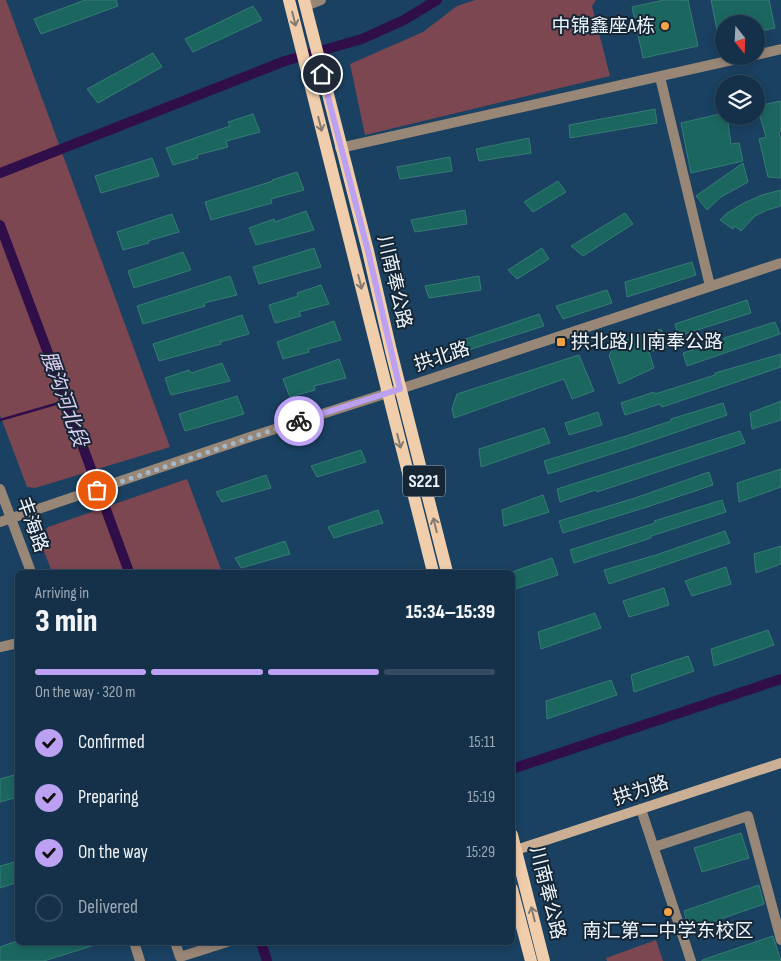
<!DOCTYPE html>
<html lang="en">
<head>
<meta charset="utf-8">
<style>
	body { margin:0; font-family:"Sofia Sans Condensed","Noto Sans SC",sans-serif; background:#213d53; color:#f1f3f6; height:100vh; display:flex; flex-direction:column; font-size:19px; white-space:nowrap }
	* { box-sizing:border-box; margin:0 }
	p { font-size:16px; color:#9da9b4 }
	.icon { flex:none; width:28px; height:28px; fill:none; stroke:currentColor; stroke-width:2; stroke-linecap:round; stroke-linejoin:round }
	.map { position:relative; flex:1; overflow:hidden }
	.panel { position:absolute; left:15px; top:570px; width:500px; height:375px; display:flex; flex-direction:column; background:#143149; border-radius:8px; box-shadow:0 2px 8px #0003,0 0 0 1px #334c61 }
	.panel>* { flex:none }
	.needle { width:32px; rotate:162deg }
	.tools { position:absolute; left:715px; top:15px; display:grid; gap:10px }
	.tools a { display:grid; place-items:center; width:50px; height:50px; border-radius:50%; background:#143149; box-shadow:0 2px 8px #0003,0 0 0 1px #334c61; font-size:25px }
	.pin { position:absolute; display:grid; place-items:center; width:42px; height:42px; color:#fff; margin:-21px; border:2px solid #fff; border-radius:50%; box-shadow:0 1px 5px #0007 }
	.courier { position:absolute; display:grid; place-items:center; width:50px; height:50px; margin:-25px; border:4px solid #bca0f2; border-radius:50%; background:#fff; color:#222; box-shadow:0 1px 6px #0007 }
	.summary em { font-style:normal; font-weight:800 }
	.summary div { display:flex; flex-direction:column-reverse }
	.summary { display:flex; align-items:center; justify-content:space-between; height:85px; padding:0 20px }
	h1 { font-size:32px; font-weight:800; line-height:38px }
	.bar { display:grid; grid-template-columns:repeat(4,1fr); gap:8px 5px; align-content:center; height:60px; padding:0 20px }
	.bar i { height:6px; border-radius:4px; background:#334c61 }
	.bar .current { background:#bca0f2 }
	.bar p { grid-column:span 4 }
	ol { padding:0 20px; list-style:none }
	li { display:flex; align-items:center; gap:15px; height:55px }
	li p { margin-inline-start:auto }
	li .icon { padding:5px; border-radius:50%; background:#bca0f2; color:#111; stroke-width:4 }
	li:last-child { color:#9da9b4 }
	li i { width:28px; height:28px; border:2px solid #334c61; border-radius:50% }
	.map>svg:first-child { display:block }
	.green { fill:#7d4752 }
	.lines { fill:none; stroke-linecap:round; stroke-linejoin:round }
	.stream { stroke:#300e49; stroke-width:2.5 }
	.canal { stroke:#300e49; stroke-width:10 }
	.building { fill:#1c6660; stroke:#367c75 }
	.minor { stroke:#988676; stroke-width:10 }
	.secondary { stroke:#caaf94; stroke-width:10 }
	.primary { stroke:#f1ceab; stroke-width:12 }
	.oneway { stroke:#847a70 }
	.done { stroke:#a3b7c7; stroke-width:5; stroke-dasharray:0 9 }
	.route { stroke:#bca0f2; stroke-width:6 }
	.poi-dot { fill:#f4a344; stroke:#162635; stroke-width:2 }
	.labels { text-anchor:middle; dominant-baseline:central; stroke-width:4; stroke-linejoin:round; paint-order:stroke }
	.shield { fill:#162635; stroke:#acb8c2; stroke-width:1 }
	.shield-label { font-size:18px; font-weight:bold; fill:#edf6fe }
	.poi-label { font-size:19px; fill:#edf6fe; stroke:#162635; text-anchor:end }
	.street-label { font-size:19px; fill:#edf6fe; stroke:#162635 }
	.water-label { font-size:20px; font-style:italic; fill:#dfcdf2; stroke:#162635 }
</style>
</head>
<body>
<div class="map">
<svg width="781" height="961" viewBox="0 0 781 961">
	<rect width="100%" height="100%" fill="#1a4161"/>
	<!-- green -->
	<path class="green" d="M0 0H6L170 447 35 488 27 487 0 415Z
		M475 0H596L592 6 610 76 365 135 350 64 423 32 457 6Z
		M187 479 222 572H52L39 539 48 527Z
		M656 940 663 961H607L606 958Z"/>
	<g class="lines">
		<!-- stream -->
		<path class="stream" d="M0 420 66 401"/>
		<!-- canal -->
		<path class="canal" d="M0 173 285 61 362 39 404 20 437 0
			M0 225 66 401 129 572
			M512 769 781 679
			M261 942 267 961"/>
	</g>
	<!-- building -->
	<path class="building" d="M85 0H116L118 6 41 34 34 19Z
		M664 0H688L698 46 643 58 632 7Z
		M711 0H769L775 28 756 32V24H724V45H720Z
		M253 6 262 20 193 52 185 39Z
		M153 53 162 67 98 103 87 89Z
		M781 101V131L779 132 781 140V178L768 177 759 139 766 137 757 106Z
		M655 109 657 123 570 138 569 125Z
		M724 113V116H727L731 144 739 143 743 161 691 173 681 123Z
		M253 114 260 132 226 141 228 147 197 155 198 158 173 165 166 148 230 126 228 122Z
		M529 138 531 153 479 161 476 149Z
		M450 157 452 171 400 179 397 167Z
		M152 158 159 176 101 193 95 176Z
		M743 163 748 182 721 197 707 210 696 196Z
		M297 172 304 190 271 199 272 203 211 220 205 202 273 181 272 180Z
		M558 181 566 192 533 212 524 202Z
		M781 190V206L767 210 755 216 741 231 735 226 733 229 720 220 727 213 744 203 762 195Z
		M465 210 467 224 415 232 411 220Z
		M306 211 314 230 256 245 249 228 274 219 275 222Z
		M625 213 633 224 583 256 571 246Z
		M172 214 179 232 148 241 149 243 123 250 117 232Z
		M314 248 321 267 259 284 253 267Z
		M542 248 549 259 517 279 508 270Z
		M183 252 191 270 134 288 128 271Z
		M692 262 696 275 627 297 625 282Z
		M230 276 237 295 204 303 205 306 143 324 137 306Z
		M479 276 481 290 429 298 425 286Z
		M321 285 329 304 299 312 301 316 275 323 269 305 298 296 297 293Z
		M607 290 612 303 563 319 556 306Z
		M747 300 751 313 678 336 675 324Z
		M539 314 544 326 465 351 463 340Z
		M242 315 249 334 220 342 221 344 159 361 153 344Z
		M334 321 341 340 308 349 309 352 283 359 277 342Z
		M775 322 780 334 687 366 683 353 724 340V338Z
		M661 329 668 347 649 352 654 368 619 384 609 355 617 343Z
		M781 354V367L662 407 660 404 625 415 621 403 654 392 655 394 715 375V373Z
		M579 355 594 391 572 399 564 379 454 418 452 409 457 394Z
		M339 359 346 378 314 386 315 390 290 397 283 379Z
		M222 363 230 381 171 395 165 378 189 370 191 373Z
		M237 396 244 414 185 431 179 414Z
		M781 401V420L752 429 750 413Z
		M723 403 727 415 630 448 548 474 544 461 626 436 671 421V419Z
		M598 412 602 425 569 435 565 423Z
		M544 428 550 443 481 467 479 449Z
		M740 431 745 443 597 492 596 490 560 502 557 489Z
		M361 450 366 462 317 477 311 466Z
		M781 469V487L739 502 737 483Z
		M709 472 713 485 647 507 563 533 559 521 635 498Z
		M266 475 271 488 222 502 216 492Z
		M543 495 549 512 504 526 502 510Z
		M722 500 726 512 651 536V538L574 563 570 550 655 523 654 521Z
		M378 510 383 523 334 538 328 527Z
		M725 531 730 543 609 584 604 570 656 555Z
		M285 541 290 554 241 568 235 558Z
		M781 546V564L756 573 754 554Z
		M552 558 558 575 512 590V572Z
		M726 567 731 584 692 596 685 581Z
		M664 588 669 605 629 617 623 601Z
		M595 613 601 628 541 649 538 632Z
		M768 630 774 645 714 666 711 649Z
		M688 656 694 671 634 692 631 675Z
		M611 680 617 695 547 719 546 701Z
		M18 774V797L0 802V779Z
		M741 833 749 858 702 872 694 848Z
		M18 861V882L0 888V866Z
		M759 885 764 904 689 930 684 911Z
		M773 936 781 961H702V960Z
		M14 942H97L98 944 44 961H0V947Z"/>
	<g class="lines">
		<!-- minor -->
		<path class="minor" d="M305 6 321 0
			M756 55 781 49
			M660 77 710 286
			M340 148 750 56
			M0 489 31 572
			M0 522 247 438 400 389 781 263
			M0 647 18 643
			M641 809 691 961
			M654 847 748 816 781 940
			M134 942 140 961
			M175 942 180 957 227 942"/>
		<!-- secondary -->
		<path class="secondary" d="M516 850 781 763"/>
		<!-- primary -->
		<path class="primary" d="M289 0 433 572
			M304 0 368 251 391 351 447 572
			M512 835 544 961
			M512 889 531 961"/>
	</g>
	<!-- one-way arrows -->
	<defs><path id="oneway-shaft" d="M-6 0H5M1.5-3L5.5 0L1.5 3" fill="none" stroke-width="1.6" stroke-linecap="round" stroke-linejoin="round" transform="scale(1.25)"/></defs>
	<g class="oneway">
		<use href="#oneway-shaft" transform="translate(294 19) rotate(76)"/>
		<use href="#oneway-shaft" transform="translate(320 124) rotate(76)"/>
		<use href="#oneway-shaft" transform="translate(360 282) rotate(76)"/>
		<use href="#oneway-shaft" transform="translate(399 441) rotate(76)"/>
		<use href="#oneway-shaft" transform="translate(435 525) rotate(-104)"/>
		<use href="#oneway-shaft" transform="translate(533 914) rotate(-104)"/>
	</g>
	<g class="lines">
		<!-- done -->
		<path class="done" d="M97 490 299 421"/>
		<!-- route -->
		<path class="route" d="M299 421 400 389 368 251 322 74"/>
	</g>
	<!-- markers -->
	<g class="poi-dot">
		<circle cx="665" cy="26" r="5"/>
		<rect x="556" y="337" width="10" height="10" rx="2.5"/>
		<circle cx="668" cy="912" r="5"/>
	</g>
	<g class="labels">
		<!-- shield labels -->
		<rect class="shield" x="403" y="465.5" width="42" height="31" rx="4"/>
		<g class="shield-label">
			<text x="424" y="481">S221</text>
		</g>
		<!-- poi labels -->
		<g class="poi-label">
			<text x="655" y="26">中锦鑫座A栋</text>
			<text x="571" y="342" text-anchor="start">拱北路川南奉公路</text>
			<text x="668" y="931" text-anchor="middle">南汇第二中学东校区</text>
		</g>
		<!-- street labels -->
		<g class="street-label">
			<text transform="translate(394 282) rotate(77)">川南奉公路</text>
			<text transform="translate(442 357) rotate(-18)">拱北路</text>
			<text transform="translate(32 525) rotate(70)">丰海路</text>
			<text transform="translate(641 791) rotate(-18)">拱为路</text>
			<text transform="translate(547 893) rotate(76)">川南奉公路</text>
		</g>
		<!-- water labels -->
		<g class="water-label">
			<text transform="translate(64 399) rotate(70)">腰沟河北段</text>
		</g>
	</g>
</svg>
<div class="tools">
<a><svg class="needle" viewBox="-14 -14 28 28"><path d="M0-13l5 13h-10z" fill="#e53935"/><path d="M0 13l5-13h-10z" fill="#9da9b4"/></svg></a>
<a><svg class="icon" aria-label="layers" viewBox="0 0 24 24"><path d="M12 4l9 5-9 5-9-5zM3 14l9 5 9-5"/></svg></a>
</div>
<div class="pin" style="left:97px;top:490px;background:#ea580c"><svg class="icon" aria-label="bag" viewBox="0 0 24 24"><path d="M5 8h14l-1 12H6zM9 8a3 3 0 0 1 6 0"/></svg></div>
<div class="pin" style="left:322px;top:74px;background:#1f2937"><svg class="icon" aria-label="home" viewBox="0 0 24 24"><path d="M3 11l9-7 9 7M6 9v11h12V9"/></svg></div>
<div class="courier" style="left:299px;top:421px"><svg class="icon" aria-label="bike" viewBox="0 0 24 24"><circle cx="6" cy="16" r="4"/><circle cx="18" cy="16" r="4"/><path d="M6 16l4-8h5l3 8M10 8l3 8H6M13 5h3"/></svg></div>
<section class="panel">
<div class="summary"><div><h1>3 min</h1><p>Arriving in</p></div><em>15:34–15:39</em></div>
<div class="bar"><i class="current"></i><i class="current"></i><i class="current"></i><i></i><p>On the way · 320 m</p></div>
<ol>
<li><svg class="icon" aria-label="check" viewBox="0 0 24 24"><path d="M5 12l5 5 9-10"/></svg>Confirmed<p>15:11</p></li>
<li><svg class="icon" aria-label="check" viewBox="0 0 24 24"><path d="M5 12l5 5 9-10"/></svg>Preparing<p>15:19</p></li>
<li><svg class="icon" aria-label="check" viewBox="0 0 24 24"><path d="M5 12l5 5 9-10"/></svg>On the way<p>15:29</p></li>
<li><i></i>Delivered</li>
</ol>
</section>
</div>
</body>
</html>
